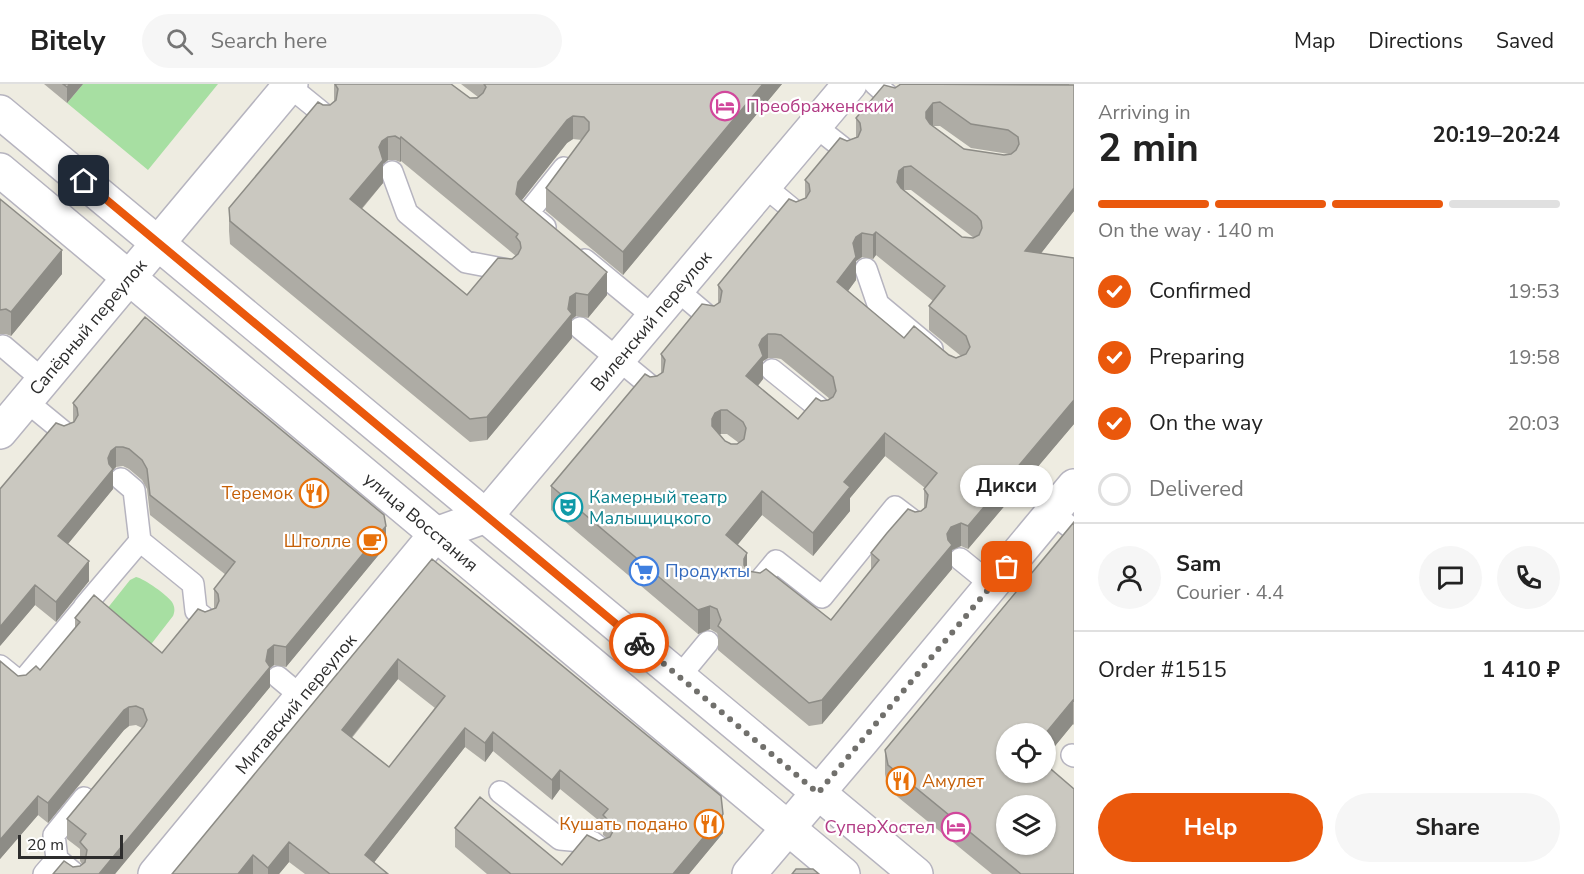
<!DOCTYPE html>
<html lang="en">
<head>
<meta charset="utf-8">
<style>
	body { margin:0; font-family:"Nunito Sans",sans-serif; background:#f6f6f6; color:#222; height:100vh; display:flex; flex-direction:column; font-size:22px; white-space:nowrap }
	* { box-sizing:border-box; margin:0 }
	p { font-size:20px; color:#767676 }
	.icon { flex:none; width:33px; height:33px; fill:none; stroke:currentColor; stroke-width:2; stroke-linecap:round; stroke-linejoin:round }
	.map { position:relative; flex:1; overflow:hidden }
	.side { display:flex; flex-direction:column; background:#fff; width:510px }
	.side>* { flex:none }
	.fabs { position:absolute; left:996px; top:639px; display:grid; gap:12px }
	.fabs a { display:grid; place-items:center; width:60px; height:60px; border-radius:50%; background:#fff; box-shadow:0 2px 4px #0004; font-size:30px }
	.scale { position:absolute; left:18px; bottom:15px; width:105px; box-sizing:border-box; padding-left:6px; border:3px solid #2d2d2d; border-top:0; font-size:16px; line-height:21px; white-space:nowrap; color:#2d2d2d; -webkit-text-stroke:4px #fff; paint-order:stroke }
	.pin { position:absolute; display:grid; place-items:center; width:51px; height:51px; color:#fff; margin:-26px; border-radius:12px; box-shadow:0 3px 9px #0006 }
	.courier { position:absolute; display:grid; place-items:center; width:60px; height:60px; margin:-30px; border:4px solid #ea580c; border-radius:50%; background:#fff; color:#222; box-shadow:0 2px 8px #0007 }
	.bubble { position:absolute; height:42px; border-radius:21px; background:#fff; box-shadow:0 2px 4px #0004; font-size:20px; font-weight:700; line-height:42px; text-align:center }
	.overview em { font-style:normal; font-weight:700 }
	.overview div { display:flex; flex-direction:column-reverse }
	.overview { display:flex; align-items:center; justify-content:space-between; height:102px; padding:0 24px }
	h1 { font-size:39px; font-weight:700; line-height:45px }
	.bar { display:grid; grid-template-columns:repeat(4,1fr); gap:9px 6px; align-content:center; height:72px; padding:0 24px }
	.bar i { height:8px; border-radius:4px; background:#e0e0e0 }
	.bar .active { background:#ea580c }
	.bar p { grid-column:span 4 }
	.line { display:flex; align-items:center; gap:15px; padding:0 24px; border-top:2px solid #e0e0e0 }
	.line div { flex:1 }
	.round { display:grid; place-items:center; flex:none; width:63px; height:63px; border-radius:32px; background:#f6f6f6 }
	ol { padding:0 24px; list-style:none }
	li { display:flex; align-items:center; gap:18px; height:66px }
	li p { margin-inline-start:auto }
	li .icon { padding:6px; border-radius:50%; background:#ea580c; color:#fff; stroke-width:4 }
	li:last-child { color:#767676 }
	li i { width:33px; height:33px; border:3px solid #e0e0e0; border-radius:50% }
	.cta { display:flex; gap:12px; margin-top:auto; padding:12px 24px }
	.cta a { flex:1; height:69px; border-radius:36px; background:#ea580c; color:#fff; font-size:24px; font-weight:700; line-height:69px; text-align:center }
	.cta a+a { background:#f6f6f6; color:#222 }
	header { display:flex; align-items:center; gap:36px; box-sizing:border-box; height:84px; padding:0 30px; background:#fff; border-bottom:2px solid #e0e0e0 }
	header strong { font-size:28px }
	nav { display:flex; gap:33px; margin-inline-start:auto; font-size:21px }
	.search { width:420px; height:54px; background:#f6f6f6; display:flex; align-items:center; gap:15px; box-sizing:border-box; padding:0 21px; border-radius:33px; color:#767676; font-size:22px }
	main { display:flex; flex:1; min-height:0 }
	.map>svg:first-child { display:block }
	.green { fill:#a7dfa2 }
	.lines { fill:none; stroke-linecap:round; stroke-linejoin:round }
	.service-casing { stroke:#b6b4bf; stroke-width:24 }
	.minor-casing { stroke:#b6b4bf; stroke-width:36 }
	.tertiary-casing { stroke:#b6b4bf; stroke-width:36 }
	.service { stroke:#fff; stroke-width:21 }
	.minor { stroke:#fff; stroke-width:33 }
	.tertiary { stroke:#fff; stroke-width:33 }
	.wall { fill:#aeaca5; fill-rule:evenodd }
	.shaded-wall { fill:#8d8c86 }
	.building { fill:#cac8c0; stroke:#8d8c86; stroke-width:1.5; fill-rule:evenodd }
	.done { stroke:#71706c; stroke-width:6; stroke-dasharray:0 10.8 }
	.route { stroke:#ea580c; stroke-width:8 }
	.labels { text-anchor:middle; dominant-baseline:central; stroke-width:4.5; stroke-linejoin:round; paint-order:stroke }
	.hotel-label { font-size:18px; fill:#b23c85; stroke:#fff; text-anchor:start }
	.street-label { font-size:18px; fill:#2d2d2d; stroke:#fff }
	.food-label { font-size:18px; fill:#c56008; stroke:#fff; text-anchor:end }
	.culture-label { font-size:18px; fill:#0d838f; stroke:#fff; text-anchor:start }
	.shop-label { font-size:18px; fill:#366cbe; stroke:#fff; text-anchor:start }
</style>
</head>
<body>
<header>
<strong>Bitely</strong>
<div class="search"><svg class="icon" aria-label="search" viewBox="0 0 24 24"><circle cx="10" cy="10" r="6"/><path d="M15 15l6 6"/></svg>Search here</div>
<nav><a>Map</a><a>Directions</a><a>Saved</a></nav>
</header>
<main>
<div class="map">
<svg width="1074" height="790" viewBox="0 0 1074 790">
	<rect width="100%" height="100%" fill="#eeece1"/>
	<!-- green -->
	<path class="green" d="M83 0H218L148 86 67 19Z
		M136 493C145 495 167 511 172 518 175 523 175 527 173 532L142 572 99 535 130 496Z"/>
	<g class="lines">
		<!-- service casing -->
		<g class="service-casing">
			<path id="service" d="M875 0 892 15
				M289 2 326 32
				M815 42 848 68
				M392 88 407 129 466 178 508 186
				M764 102 797 129
				M545 143 528 129 564 84
				M585 176 654 233
				M866 185 878 220 932 265
				M677 206 710 234
				M580 244 653 304
				M3 262 43 296
				M772 286 824 328
				M26 317 65 349
				M121 395 134 406 140 457 193 500 196 527 206 535
				M1052 429 1074 446
				M960 475 992 501
				M756 501 776 477 822 513 895 423 916 439
				M84 523 140 457
				M0 582 21 599 83 525
				M278 593 302 613
				M679 593 708 558
				M1072 671 1074 672
				M500 708 560 755 592 758 600 764
				M44 790 57 775
				M75 790 57 775 54 751 84 714"/>
		</g>
		<!-- minor casing -->
		<g class="minor-casing">
			<path id="minor" d="M0 348 291 0
				M155 790 436 450 486 432 850 0
				M749 790 862 657 1074 402"/>
		</g>
		<!-- tertiary casing -->
		<g class="tertiary-casing">
			<path id="tertiary" d="M0 28 916 790
				M0 86 843 790"/>
		</g>
		<!-- service -->
		<use href="#service" class="service"/>
		<!-- minor -->
		<use href="#minor" class="minor"/>
		<!-- tertiary -->
		<use href="#tertiary" class="tertiary"/>
	</g>
	<!-- wall -->
	<path class="wall" d="M44 0H83L67 19Z
		M334 0H451L470 14 478 13 461 0H782L623 191 546 127V104L582 56 573 55 567 59 521 117 607 211 588 234 576 232 572 235V254L487 356 470 358 230 160 229 147V124L323 21H330L334 18ZM388 76H395L400 78 401 77 516 172 467 211 362 125 383 99V80Z
		M900 0H1069L1074 127 1041 169 1074 174V340L968 465 961 462 952 466V485L822 640 809 642 718 566V552L717 549 710 545 698 550 551 426V402L650 293 657 292 661 289V270L718 219V201L796 118 805 114V96L847 57 856 53V34ZM933 42H940L971 64 1009 70 1004 71 964 65ZM904 106H911L974 154 962 153ZM876 171 933 217 929 222V246L961 272 956 274 904 254 848 207 856 196V177L862 173 873 175ZM768 274H775L781 275 830 315 828 316 821 317 798 335 758 302 763 295V277ZM720 350H727L739 359 737 360H731L725 357ZM885 372 925 404 924 405V425L921 427 915 428 871 469V487L831 536 748 487 737 461 762 431 813 472 850 427V414Z
		M0 115 62 190 11 252 6 250H0Z
		M73 319 386 462 286 583 274 581 270 584V603L115 790H53L73 783 80 782 82 780 80 777V765L67 755V735L142 644 136 641 129 642 124 646 48 739 38 731 0 775V577L18 592 26 591 40 586 75 544V534L162 569 205 528 214 524V505L226 491 150 431 147 405 142 396 129 385 123 382 116 383 113 386V405L68 460 89 497 56 538 35 521 0 562 64 342 73 338Z
		M1074 438V641L1073 640 1046 673V650H1006L1074 790H992L888 705 885 690V666Z
		M432 475 723 749 689 790H487L455 763V744L562 781 599 757 607 754 603 751V740L560 705 552 716 493 667 485 678 465 663 374 778 388 790H305L289 778 279 790H172ZM398 595 435 624 389 683 352 654Z"/>
	<!-- shaded-wall -->
	<path class="shaded-wall" d="M70 0H83L67 19V3Z
		M763 0H782L623 191V168Z
		M933 19V42L926 52V28Z
		M573 32V55L567 59 518 121 516 110 518 98 567 36Z
		M388 53V76L383 80V99L350 138V115L382 57Z
		M401 53V77L400 78V55Z
		M904 83V106L899 111 897 98 899 87Z
		M1074 104V127L1025 190V167Z
		M876 148V171L873 175V151Z
		M862 149V173L856 177V196L837 222V198L856 153Z
		M62 166V190L11 252V228Z
		M607 188V211L588 234V211Z
		M576 209V232L572 235V254L487 356V333L568 225 570 213Z
		M768 250V274L763 277V295L746 316V292L762 255Z
		M1074 316V340L968 465V442Z
		M721 326V350L715 353 712 359V335L715 329Z
		M885 349V372L850 414V427L813 472V449L844 398Z
		M116 363V383L113 386V405L58 472V452L108 374 111 367Z
		M762 407V431L726 475V451Z
		M961 439V462L952 466V485L822 640V616L947 450 951 443Z
		M386 442V462L286 583V563Z
		M747 469V492L744 498V475Z
		M89 477V497L56 538V518Z
		M35 501V521L0 562V543Z
		M710 522V545L698 550V526Z
		M274 561V581L270 584V603L115 790H99L266 577 268 566Z
		M398 575V595L342 665V646Z
		M1073 616V640L1046 673 1045 650Z
		M129 623V642L124 646 48 739V719L124 626Z
		M465 644V663L365 790V771Z
		M493 648V667L485 678V659Z
		M560 686V705L552 716V696Z
		M38 712V731L0 775V756Z
		M723 730V749L689 790H673Z
		M289 758V778L279 790H268V784Z
		M253 771V790H238Z"/>
	<!-- building -->
	<path class="building" d="M63 0H70L67 3Z
		M335 0H451L470 14H477L483 9 486 3 484 0H763L623 168 546 104 589 46V38L584 33 573 32 567 36 518 98 516 110 520 115 607 188 588 211 576 209 570 213 568 225 572 230 487 333 470 335 230 137 229 124 318 18 323 21H330L336 16 338 5ZM395 52 400 55 401 53 518 150 516 153 520 158 521 164 518 170 512 175 498 174 467 211 350 115 383 76 379 63 382 57 388 53Z
		M901 0 1074 1V104L1025 167 1074 174V316L968 442 961 439 951 443 947 450 948 456 952 461 822 616 809 619 718 542 721 536 717 525 710 522 698 526 551 402 645 290 650 293 657 292 663 288 665 276 661 270 702 220 714 222 720 218 722 207 718 201 789 115 796 118 806 114 810 107 809 100 805 96 840 54 847 57 858 53 861 46 860 39 856 34 884 1 895 4ZM940 18 971 40 1008 46 1018 53 1019 60 1016 66 1011 70 1004 71 964 65 930 40 926 34V28L933 19ZM911 82 977 132 981 137 982 144 979 151 973 154 962 153 901 104 897 98 899 87 904 83ZM876 148 945 202 929 222 966 252 970 263 966 270 956 274 949 271 914 242 904 254 837 198 856 173 853 159 856 153 862 149 873 151ZM768 250H775L781 251 833 293 836 307 833 313 828 316 821 317 816 314 798 335 746 292 763 272 759 261 762 255ZM721 326H727L743 338 746 344 744 355 737 360H731L725 357 712 342V335L715 329ZM885 349 937 389 924 405 928 411 926 423 921 427 915 428 908 425 887 449 871 469 879 476 831 536 766 485 760 489 748 487 744 481V475L747 469 726 451 762 407 813 449 850 403 844 398Z
		M0 115 62 166 11 228 6 225 0 226Z
		M145 233 384 431 386 442 286 563 274 561 268 566 266 577 270 583 99 790H53L64 777 73 783 80 782 85 778 87 766 80 758 86 750 67 735 144 642 147 636 143 625 136 622 129 623 124 626 48 719 38 712 0 756V577L18 592 26 591 36 582 40 586 80 538 75 534 94 511 162 569 198 525 205 528 216 524 219 517 218 510 214 505 235 478 150 411 147 385 142 376 129 365 123 363H116L111 367 108 374 109 380 113 385 58 452 89 477 56 518 35 501 0 543V405L56 339 64 342 74 338 78 331 77 324 73 319Z
		M1074 438V617L1073 616 1045 650H1006V688H1046V681L1074 705V790H1021L888 681 885 666ZM1006 722H1046V760H1006Z
		M432 475 721 712 723 730 673 790H511L455 744 480 713 562 781 587 751 599 757 610 753 613 747 612 740 603 731 608 725 560 686 552 696 493 648 485 659 465 644 365 771 388 790H330L289 758 268 784 253 771 238 790H172ZM398 575 445 612 389 683 342 646Z
		M796 785H813L819 790H792Z"/>
	<g class="lines">
		<!-- done -->
		<path class="done" d="M639 559 818 709 1007 483"/>
		<!-- route -->
		<path class="route" d="M84 97 639 559"/>
	</g>
	<!-- icons -->
	<defs>
		<g id="hotel-ring" transform="scale(1.5)"><circle r="9.5" fill="#fff" stroke="#d1479c" stroke-width="1.5"/><path d="M-6-4.5h1.5V1H6V5H4.5V3h-9V5H-6ZM-4 0a1.8 1.8 0 1 1 3.6 0ZM.5 0V-2.5h3Q6-2.5 6 0Z" fill="#d1479c"/></g>
		<g id="restaurant-ring" transform="scale(1.5)"><circle r="9.5" fill="#fff" stroke="#e8710a" stroke-width="1.5"/><path d="M-5-6h1v4h1v-4h1v4h1v-4h1v5L-1.5 .5V6h-2V.5L-5-1ZM5-6V6H3V1.5H1.5Q1.5-4 5-6Z" fill="#e8710a"/></g>
		<g id="theatre-ring" transform="scale(1.5)"><circle r="9.5" fill="#fff" stroke="#0f9aa8" stroke-width="1.5"/><path d="M-5-5.5Q0-4 5-5.5V0Q5 5 0 6Q-5 5-5 0ZM-3.3-2.5H-1v1.5H-3.3ZM1-2.5H3.3v1.5H1ZM-2.8 1Q0 5.5 2.8 1Z" fill="#0f9aa8"/></g>
		<g id="cafe-ring" transform="scale(1.5)"><circle r="9.5" fill="#fff" stroke="#e8710a" stroke-width="1.5"/><path d="M-5.5-4.5H6V0H3Q3 3.5 0 3.5H-2.5Q-5.5 3.5-5.5 0ZM3-3.2v2h1.7v-2ZM-6 4.5H4V6H-6Z" fill="#e8710a"/></g>
		<g id="supermarket-ring" transform="scale(1.5)"><circle r="9.5" fill="#fff" stroke="#3f7fe0" stroke-width="1.5"/><path d="M-6-5.5h2.5l.6 2H6L4.5 2H-2.5L-4.4-4H-6ZM-1.5 3.2a1.3 1.3 0 1 0 .1 0ZM3 3.2a1.3 1.3 0 1 0 .1 0Z" fill="#3f7fe0"/></g>
	</defs>
	<g fill-rule="evenodd">
		<use href="#hotel-ring" x="725" y="22"/>
		<use href="#restaurant-ring" x="314" y="409"/>
		<use href="#theatre-ring" x="568" y="423"/>
		<use href="#cafe-ring" x="372" y="457"/>
		<use href="#supermarket-ring" x="644" y="487"/>
		<use href="#restaurant-ring" x="901" y="697"/>
		<use href="#restaurant-ring" x="709" y="740"/>
		<use href="#hotel-ring" x="956" y="743"/>
	</g>
	<g class="labels">
		<!-- hotel labels -->
		<g class="hotel-label">
			<text x="746" y="22">Преображенский</text>
			<text x="935" y="743" text-anchor="end">СуперХостел</text>
		</g>
		<!-- street labels -->
		<g class="street-label">
			<text transform="translate(651 237) rotate(-50)">Виленский переулок</text>
			<text transform="translate(88 243) rotate(-50)">Сапёрный переулок</text>
			<text transform="translate(421 438) rotate(40)">улица Восстания</text>
			<text transform="translate(296 620) rotate(-50)">Митавский переулок</text>
		</g>
		<!-- food labels -->
		<g class="food-label">
			<text x="293" y="409">Теремок</text>
			<text x="351" y="457">Штолле</text>
			<text x="922" y="697" text-anchor="start">Амулет</text>
			<text x="688" y="740">Кушать подано</text>
		</g>
		<!-- culture labels -->
		<g class="culture-label">
			<text x="589" y="413">Камерный театр<tspan x="589" dy="21">Малыщицкого</tspan></text>
		</g>
		<!-- shop labels -->
		<g class="shop-label">
			<text x="665" y="487">Продукты</text>
		</g>
	</g>
</svg>
<div class="fabs">
<a><svg class="icon" aria-label="locate" viewBox="0 0 24 24"><circle cx="12" cy="12" r="6"/><path d="M12 2v4M12 18v4M2 12h4M18 12h4"/></svg></a>
<a><svg class="icon" aria-label="layers" viewBox="0 0 24 24"><path d="M12 4l9 5-9 5-9-5zM3 14l9 5 9-5"/></svg></a>
</div>
<div class="scale">20 m</div>
<div class="pin" style="left:1007px;top:483px;background:#ea580c"><svg class="icon" aria-label="bag" viewBox="0 0 24 24"><path d="M5 8h14l-1 12H6zM9 8a3 3 0 0 1 6 0"/></svg></div>
<div class="pin" style="left:84px;top:97px;background:#1f2937"><svg class="icon" aria-label="home" viewBox="0 0 24 24"><path d="M3 11l9-7 9 7M6 9v11h12V9"/></svg></div>
<div class="courier" style="left:639px;top:559px"><svg class="icon" aria-label="bike" viewBox="0 0 24 24"><circle cx="6" cy="16" r="4"/><circle cx="18" cy="16" r="4"/><path d="M6 16l4-8h5l3 8M10 8l3 8H6M13 5h3"/></svg></div>
<div class="bubble" style="left:960px;top:381px;width:93px">Дикси</div>
</div>
<section class="side">
<div class="overview"><div><h1>2 min</h1><p>Arriving in</p></div><em>20:19–20:24</em></div>
<div class="bar"><i class="active"></i><i class="active"></i><i class="active"></i><i></i><p>On the way · 140 m</p></div>
<ol>
<li><svg class="icon" aria-label="check" viewBox="0 0 24 24"><path d="M5 12l5 5 9-10"/></svg>Confirmed<p>19:53</p></li>
<li><svg class="icon" aria-label="check" viewBox="0 0 24 24"><path d="M5 12l5 5 9-10"/></svg>Preparing<p>19:58</p></li>
<li><svg class="icon" aria-label="check" viewBox="0 0 24 24"><path d="M5 12l5 5 9-10"/></svg>On the way<p>20:03</p></li>
<li><i></i>Delivered</li>
</ol>
<div class="line" style="height:108px"><a class="round"><svg class="icon" aria-label="person" viewBox="0 0 24 24"><circle cx="12" cy="8" r="4"/><path d="M4 21q1-7 8-7t8 7"/></svg></a><div><b>Sam</b><p>Courier · 4.4</p></div><a class="round"><svg class="icon" aria-label="chat" viewBox="0 0 24 24"><path d="M4 5h16v11H9l-5 4z"/></svg></a><a class="round"><svg class="icon" aria-label="phone" viewBox="0 0 24 24"><path d="M5 4h4l2 5-3 2q2 4 5 5l2-3 5 2v4C11 20 4 13 5 4z"/></svg></a></div>
<div class="line" style="height:78px"><div>Order #1515</div><b>1 410 ₽</b></div>
<div class="cta"><a>Help</a><a>Share</a></div>
</section>
</main>
</body>
</html>
